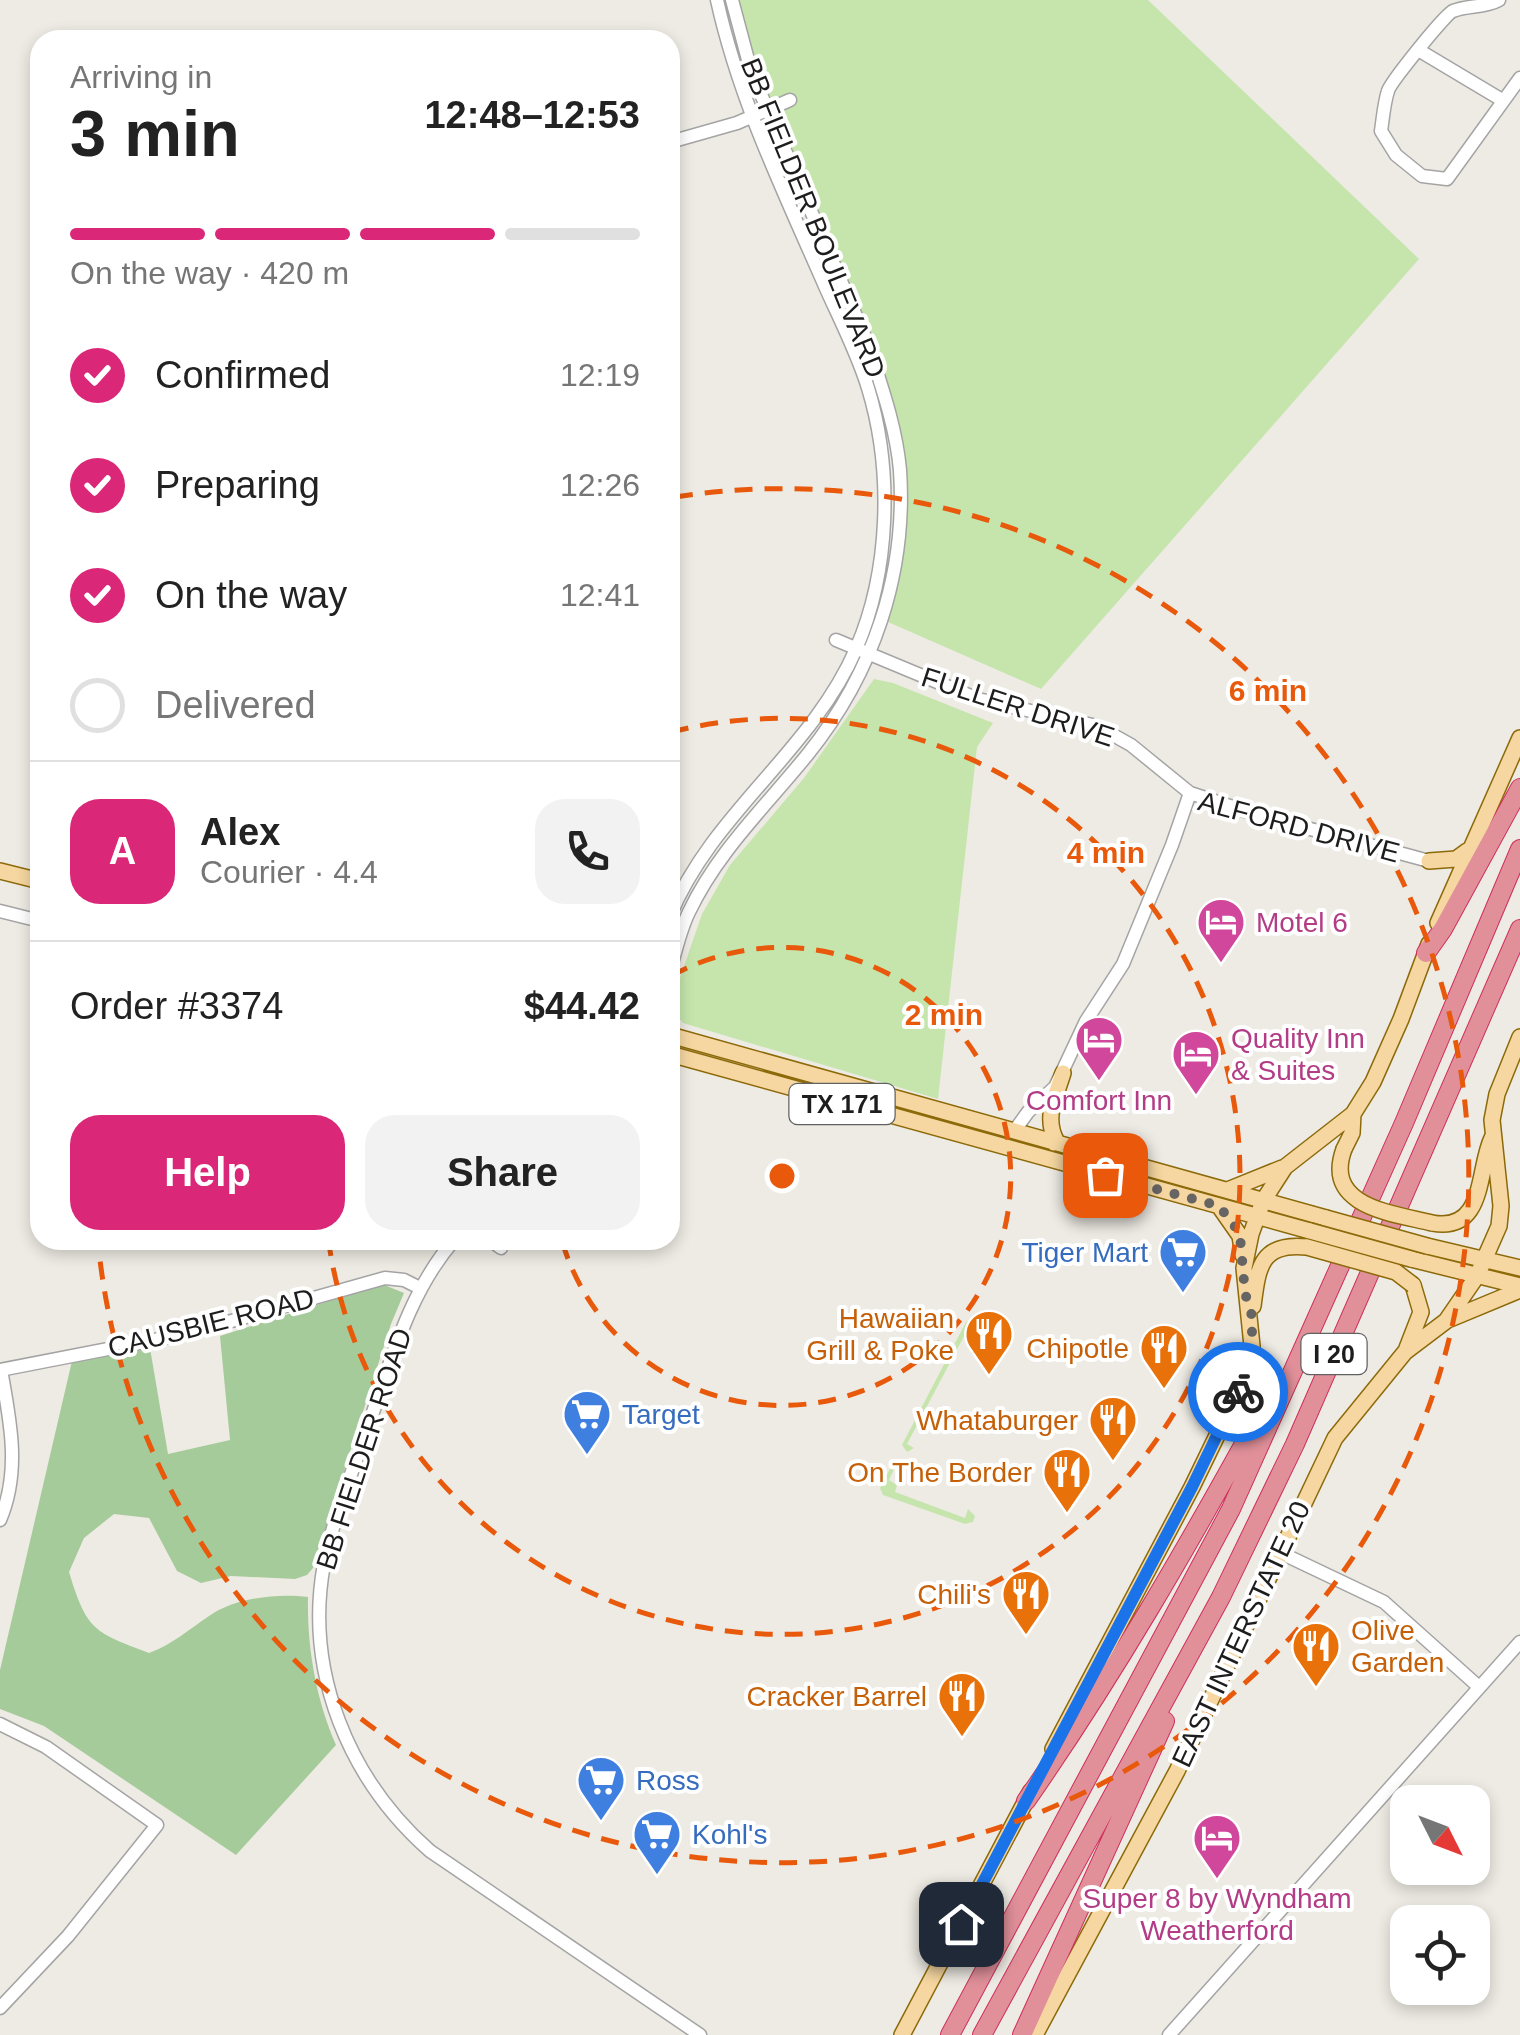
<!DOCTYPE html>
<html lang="en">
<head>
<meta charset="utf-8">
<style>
	body { margin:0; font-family:Arial,sans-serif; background:#f2f2f2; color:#222; height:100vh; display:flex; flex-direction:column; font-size:38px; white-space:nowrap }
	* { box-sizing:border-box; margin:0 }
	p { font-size:32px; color:#767676 }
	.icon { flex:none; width:55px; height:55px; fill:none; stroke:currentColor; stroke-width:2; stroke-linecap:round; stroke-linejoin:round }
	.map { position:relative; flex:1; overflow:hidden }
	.sheet { position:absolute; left:30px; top:30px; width:650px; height:1220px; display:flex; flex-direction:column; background:#fff; border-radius:30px; box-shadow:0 5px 15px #0003 }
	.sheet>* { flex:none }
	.needle { width:65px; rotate:132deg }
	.controls { position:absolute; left:1390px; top:1785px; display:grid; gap:20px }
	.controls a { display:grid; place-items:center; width:100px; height:100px; border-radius:20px; background:#fff; box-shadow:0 5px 15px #0003; font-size:50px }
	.pin { position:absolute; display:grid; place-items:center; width:85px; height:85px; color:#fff; margin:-42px; border-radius:20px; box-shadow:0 5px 15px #0006 }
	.courier { position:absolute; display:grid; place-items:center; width:100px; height:100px; margin:-50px; border:8px solid #1a73e8; border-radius:50%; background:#fff; color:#222; box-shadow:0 2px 12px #0007 }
	.summary em { font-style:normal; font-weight:600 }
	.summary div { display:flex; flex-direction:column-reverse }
	.summary { display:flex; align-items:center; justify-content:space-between; height:170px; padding:0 40px }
	h1 { font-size:65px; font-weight:600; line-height:75px }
	.bar { display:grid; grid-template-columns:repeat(4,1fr); gap:15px 10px; align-content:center; height:120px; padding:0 40px }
	.bar i { height:12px; border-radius:8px; background:#e0e0e0 }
	.bar .on { background:#db2777 }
	.bar p { grid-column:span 4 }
	.line { display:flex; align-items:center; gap:25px; padding:0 40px; border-top:2px solid #e0e0e0 }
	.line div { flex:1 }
	.round { display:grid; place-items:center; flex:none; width:105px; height:105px; border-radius:30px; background:#f2f2f2 }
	ol { padding:0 40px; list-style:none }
	li { display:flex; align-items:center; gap:30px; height:110px }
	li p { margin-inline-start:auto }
	li .icon { padding:10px; border-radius:50%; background:#db2777; color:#fff; stroke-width:4 }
	li:last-child { color:#767676 }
	li i { width:55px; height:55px; border:5px solid #e0e0e0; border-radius:50% }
	.primary-button { display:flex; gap:20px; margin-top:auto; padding:20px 40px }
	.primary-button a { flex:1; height:115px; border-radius:30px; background:#db2777; color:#fff; font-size:40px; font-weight:600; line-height:115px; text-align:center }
	.primary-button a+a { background:#f2f2f2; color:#222 }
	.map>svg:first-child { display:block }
	.grass { fill:#c5e5ad }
	.forest { fill:#a6cb9b }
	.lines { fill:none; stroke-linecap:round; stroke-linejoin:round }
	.minor-casing { stroke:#a4a4a4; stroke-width:15 }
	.major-casing { stroke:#8d6a09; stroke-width:18 }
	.highway-casing { stroke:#ce2f5b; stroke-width:20 }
	.minor { stroke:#fff; stroke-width:12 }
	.major { stroke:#f6d7a1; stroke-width:15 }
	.highway { stroke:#e1909a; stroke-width:18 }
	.major-bridge-casing { stroke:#8d6a09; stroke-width:18; stroke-linecap:butt }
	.major-bridge { stroke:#f6d7a1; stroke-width:15 }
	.done { stroke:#666563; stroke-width:10; stroke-dasharray:0 18 }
	.route { stroke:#1a73e8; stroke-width:12 }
	.ring { fill:none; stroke:#e8590c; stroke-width:5; stroke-dasharray:18 12 }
	.labels { text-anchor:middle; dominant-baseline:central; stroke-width:8; stroke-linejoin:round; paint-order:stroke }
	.shield { fill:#fff; stroke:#616161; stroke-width:2.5 }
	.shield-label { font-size:25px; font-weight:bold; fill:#1d1d1d }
	.street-label { font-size:28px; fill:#1d1d1d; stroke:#fff }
	.hotel-label { font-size:28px; fill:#b23c85; stroke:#fff; text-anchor:start }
	.shop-label { font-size:28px; fill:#366cbe; stroke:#fff; text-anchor:start }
	.food-label { font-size:28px; fill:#c56008; stroke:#fff; text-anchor:end }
	.centre { fill:#e8590c; stroke:#fff; stroke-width:5 }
	.ring-label { font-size:30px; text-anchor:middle; font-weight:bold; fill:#e8590c; stroke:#fff; stroke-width:8; stroke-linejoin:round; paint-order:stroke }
</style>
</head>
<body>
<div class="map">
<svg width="1520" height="2035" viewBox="0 0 1520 2035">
	<rect width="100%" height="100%" fill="#eeebe4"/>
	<!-- grass -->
	<path class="grass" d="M735 0H1148L1419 259 1041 689 888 622 898 580 903 537 899 428 869 333 760 83Z
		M874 679 893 683 993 723 977 747 938 1099 683 1023 670 1007 702 914 730 865 804 778Z
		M976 1317 978 1327 971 1323 907 1444 914 1448 907 1452 902 1445 966 1322Z
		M895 1459 904 1465 903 1469 895 1467 889 1480 897 1485 895 1492 965 1518 968 1509 975 1516 973 1522 965 1524 883 1495 880 1488Z"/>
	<!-- forest -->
	<path class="forest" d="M382 1284 404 1293 391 1324 313 1568 307 1575 295 1579 231 1576 201 1583 177 1571 149 1518 114 1514 84 1538 69 1572C87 1631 94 1632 149 1653 173 1644 188 1630 209 1616 235 1598 277 1593 308 1597 307 1648 316 1699 336 1745L236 1855 44 1726 0 1709V1670L72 1361 150 1348 168 1454 230 1440 220 1336Z"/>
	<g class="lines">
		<!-- minor casing -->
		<g class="minor-casing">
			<path id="minor" d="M1499 0C1485 8 1468 5 1453 11 1446 13 1390 83 1388 91 1384 103 1383 118 1381 131L1396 155 1422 176 1447 179 1520 78
				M1420 51 1502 100
				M670 142 737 123 790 100
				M836 640 978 699 1097 726 1131 745 1190 793 1251 813 1429 861
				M0 911 40 921
				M670 916C712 813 812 751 856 649 890 571 893 470 868 388 857 352 839 318 824 284 783 190 739 100 717 0
				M670 970C676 951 680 930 689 912 718 851 766 806 808 754 873 673 907 574 900 470 896 426 881 385 868 344L751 71 732 0
				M1015 1130 1028 1112 1055 1087 1086 1021 1123 964 1172 845 1190 793
				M454 1240C410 1291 393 1355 371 1418 355 1466 334 1514 324 1564 304 1672 349 1780 430 1851L700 2035
				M490 1240 501 1248
				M0 1370 185 1334 385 1278 404 1280 420 1288
				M0 1520C21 1471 10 1420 1 1370
				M1281 1553 1384 1602 1479 1687
				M0 1724 46 1747 157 1825 68 1936 0 2008
				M1169 2035 1520 1642"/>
		</g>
		<!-- major casing -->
		<g class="major-casing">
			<path id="major" d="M1429 861 1456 859 1467 851
				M0 871 40 881
				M1438 923 1520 738
				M670 1035 1326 1218
				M670 1054 1310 1231
				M1054 1143 1057 1142C1043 1118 1056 1097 1063 1073
				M1344 1149 1352 1133 1353 1114
				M1230 1189 1282 1168
				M1219 1206 1240 1236 1243 1255
				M1432 1223C1486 1233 1477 1169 1492 1138
				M1427 1246 1520 1268
				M1411 1259 1520 1286
				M1253 1306C1258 1268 1260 1242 1307 1247
				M1450 1319 1520 1290
				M1407 1348 1421 1312 1413 1285
				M1053 1749 1192 1487 1242 1384 1252 1346 1244 1268 1251 1234 1263 1201 1285 1167 1353 1114 1373 1082 1401 1019 1429 944
				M902 2035 1031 1791
				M1035 2035 1177 1771 1335 1438 1405 1352 1446 1321 1477 1276 1499 1226 1501 1206 1492 1120 1497 1094 1520 1037"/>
		</g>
		<!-- highway casing -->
		<g class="highway-casing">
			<path id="highway" d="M1426 953 1443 929 1520 788
				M1026 1801C1113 1676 1188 1546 1261 1413L1277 1395
				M950 2035 1231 1509 1404 1123 1520 849
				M982 2035 1221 1597 1295 1444 1520 929
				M1022 2035 1165 1721"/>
		</g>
		<!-- minor -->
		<use href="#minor" class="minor"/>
		<!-- major -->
		<use href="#major" class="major"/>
		<!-- highway -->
		<use href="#highway" class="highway"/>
		<!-- major-bridge casing -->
		<g class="major-bridge-casing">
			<path id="major-bridge" d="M1344 1149C1323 1207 1392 1213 1432 1223
				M1326 1218 1427 1246
				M1310 1231 1411 1259
				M1307 1247 1396 1272 1413 1285"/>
		</g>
		<!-- major-bridge -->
		<use href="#major-bridge" class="major-bridge"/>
	</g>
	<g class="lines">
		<!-- done -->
		<path class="done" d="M1105 1175 1219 1206 1234 1225 1240 1236 1245 1293 1252 1316V1346L1238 1392"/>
		<!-- route -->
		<path class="route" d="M961 1924 1192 1487 1238 1392"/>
	</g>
	<!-- distance rings -->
	<g class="ring">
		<path d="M671 976A229 229 0 1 1 562 1241"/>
		<path d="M671 732A458 458 0 1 1 329 1244"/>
		<path d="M675 497A687 687 0 1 1 98 1242"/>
	</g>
	<!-- icons -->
	<defs>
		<g id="hotel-pin" transform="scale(2.5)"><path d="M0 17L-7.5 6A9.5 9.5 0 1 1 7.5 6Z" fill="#d1479c" stroke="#fff"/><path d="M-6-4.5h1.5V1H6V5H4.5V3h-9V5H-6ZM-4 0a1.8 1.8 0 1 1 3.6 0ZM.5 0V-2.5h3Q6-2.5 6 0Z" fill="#fff"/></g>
		<g id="supermarket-pin" transform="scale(2.5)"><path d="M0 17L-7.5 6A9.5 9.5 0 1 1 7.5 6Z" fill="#3f7fe0" stroke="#fff"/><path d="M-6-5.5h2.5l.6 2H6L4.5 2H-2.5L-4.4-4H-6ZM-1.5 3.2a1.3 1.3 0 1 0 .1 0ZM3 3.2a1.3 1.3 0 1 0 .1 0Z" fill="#fff"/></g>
		<g id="restaurant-pin" transform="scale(2.5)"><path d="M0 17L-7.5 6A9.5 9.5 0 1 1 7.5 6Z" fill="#e8710a" stroke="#fff"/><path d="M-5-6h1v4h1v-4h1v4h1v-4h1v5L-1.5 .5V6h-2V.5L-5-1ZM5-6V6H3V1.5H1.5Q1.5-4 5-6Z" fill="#fff"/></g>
	</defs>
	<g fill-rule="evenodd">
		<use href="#hotel-pin" x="1221" y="922"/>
		<use href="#hotel-pin" x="1099" y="1040"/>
		<use href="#hotel-pin" x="1196" y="1054"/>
		<use href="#supermarket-pin" x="1183" y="1252"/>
		<use href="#restaurant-pin" x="989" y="1334"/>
		<use href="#restaurant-pin" x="1164" y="1348"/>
		<use href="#supermarket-pin" x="587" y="1414"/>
		<use href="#restaurant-pin" x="1113" y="1420"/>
		<use href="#restaurant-pin" x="1067" y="1472"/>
		<use href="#restaurant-pin" x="1026" y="1594"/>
		<use href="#restaurant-pin" x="1316" y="1646"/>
		<use href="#restaurant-pin" x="962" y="1696"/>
		<use href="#supermarket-pin" x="601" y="1780"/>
		<use href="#supermarket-pin" x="657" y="1834"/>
		<use href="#hotel-pin" x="1217" y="1838"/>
	</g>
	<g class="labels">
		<!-- shield labels -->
		<g class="shield">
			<rect x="789.5" y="1084" width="105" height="40" rx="8"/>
			<rect x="1301.5" y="1334" width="65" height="40" rx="8"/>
		</g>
		<g class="shield-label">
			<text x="842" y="1104">TX 171</text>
			<text x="1334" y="1354">I 20</text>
		</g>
		<!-- street labels -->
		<g class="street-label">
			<text transform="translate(813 218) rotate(68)">BB FIELDER BOULEVARD</text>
			<text transform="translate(1018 707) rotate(18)">FULLER DRIVE</text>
			<text transform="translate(1299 827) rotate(15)">ALFORD DRIVE</text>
			<text transform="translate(211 1323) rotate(-14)">CAUSBIE ROAD</text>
			<text transform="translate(364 1449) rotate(-72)">BB FIELDER ROAD</text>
			<text transform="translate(1241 1634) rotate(-65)">EAST INTERSTATE 20</text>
		</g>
		<!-- hotel labels -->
		<g class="hotel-label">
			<text x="1256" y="922">Motel 6</text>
			<text x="1231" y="1038">Quality Inn<tspan x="1231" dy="32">&amp; Suites</tspan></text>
			<text x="1099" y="1100" text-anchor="middle">Comfort Inn</text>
			<text x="1217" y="1898" text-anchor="middle">Super 8 by Wyndham<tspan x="1217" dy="32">Weatherford</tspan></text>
		</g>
		<!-- shop labels -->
		<g class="shop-label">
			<text x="1148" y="1252" text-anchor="end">Tiger Mart</text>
			<text x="622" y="1414">Target</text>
			<text x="636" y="1780">Ross</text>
			<text x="692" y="1834">Kohl's</text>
		</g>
		<!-- food labels -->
		<g class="food-label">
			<text x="954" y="1318">Hawaiian<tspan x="954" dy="32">Grill &amp; Poke</tspan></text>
			<text x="1129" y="1348">Chipotle</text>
			<text x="1078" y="1420">Whataburger</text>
			<text x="1032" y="1472">On The Border</text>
			<text x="991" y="1594">Chili's</text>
			<text x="1351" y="1630" text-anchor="start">Olive<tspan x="1351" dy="32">Garden</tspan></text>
			<text x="927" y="1696">Cracker Barrel</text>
		</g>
	</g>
	<circle cx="782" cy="1176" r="15" class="centre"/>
	<g class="ring-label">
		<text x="1268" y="701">6 min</text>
		<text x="1106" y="863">4 min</text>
		<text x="944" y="1025">2 min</text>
	</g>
</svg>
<div class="controls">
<a><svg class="needle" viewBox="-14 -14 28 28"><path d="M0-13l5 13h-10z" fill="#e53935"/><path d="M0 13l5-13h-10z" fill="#767676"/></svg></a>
<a><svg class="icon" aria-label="locate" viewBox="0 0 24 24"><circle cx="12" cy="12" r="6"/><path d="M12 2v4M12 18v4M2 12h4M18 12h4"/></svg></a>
</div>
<div class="pin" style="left:1105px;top:1175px;background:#ea580c"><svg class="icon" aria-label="bag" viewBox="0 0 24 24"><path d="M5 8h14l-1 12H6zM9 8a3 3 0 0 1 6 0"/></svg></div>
<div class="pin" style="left:961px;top:1924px;background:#1f2937"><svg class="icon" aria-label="home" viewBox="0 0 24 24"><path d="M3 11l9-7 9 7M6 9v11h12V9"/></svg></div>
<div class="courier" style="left:1238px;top:1392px"><svg class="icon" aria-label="bike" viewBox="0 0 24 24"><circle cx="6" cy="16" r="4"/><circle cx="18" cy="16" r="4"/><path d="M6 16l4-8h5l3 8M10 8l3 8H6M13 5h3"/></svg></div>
<section class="sheet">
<div class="summary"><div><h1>3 min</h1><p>Arriving in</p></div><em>12:48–12:53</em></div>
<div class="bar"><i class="on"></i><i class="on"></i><i class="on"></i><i></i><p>On the way · 420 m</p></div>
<ol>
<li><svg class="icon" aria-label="check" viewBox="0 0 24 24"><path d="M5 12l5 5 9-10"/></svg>Confirmed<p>12:19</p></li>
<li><svg class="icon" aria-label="check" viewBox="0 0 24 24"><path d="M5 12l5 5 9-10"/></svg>Preparing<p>12:26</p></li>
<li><svg class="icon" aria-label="check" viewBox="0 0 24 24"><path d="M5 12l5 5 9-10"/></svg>On the way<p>12:41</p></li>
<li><i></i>Delivered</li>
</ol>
<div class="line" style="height:180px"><b class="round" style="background:#db2777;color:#fff">A</b><div><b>Alex</b><p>Courier · 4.4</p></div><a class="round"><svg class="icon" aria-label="phone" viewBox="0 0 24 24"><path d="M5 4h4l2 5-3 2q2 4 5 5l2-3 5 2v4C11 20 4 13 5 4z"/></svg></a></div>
<div class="line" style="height:130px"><div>Order #3374</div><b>$44.42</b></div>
<div class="primary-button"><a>Help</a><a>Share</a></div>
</section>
</div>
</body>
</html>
